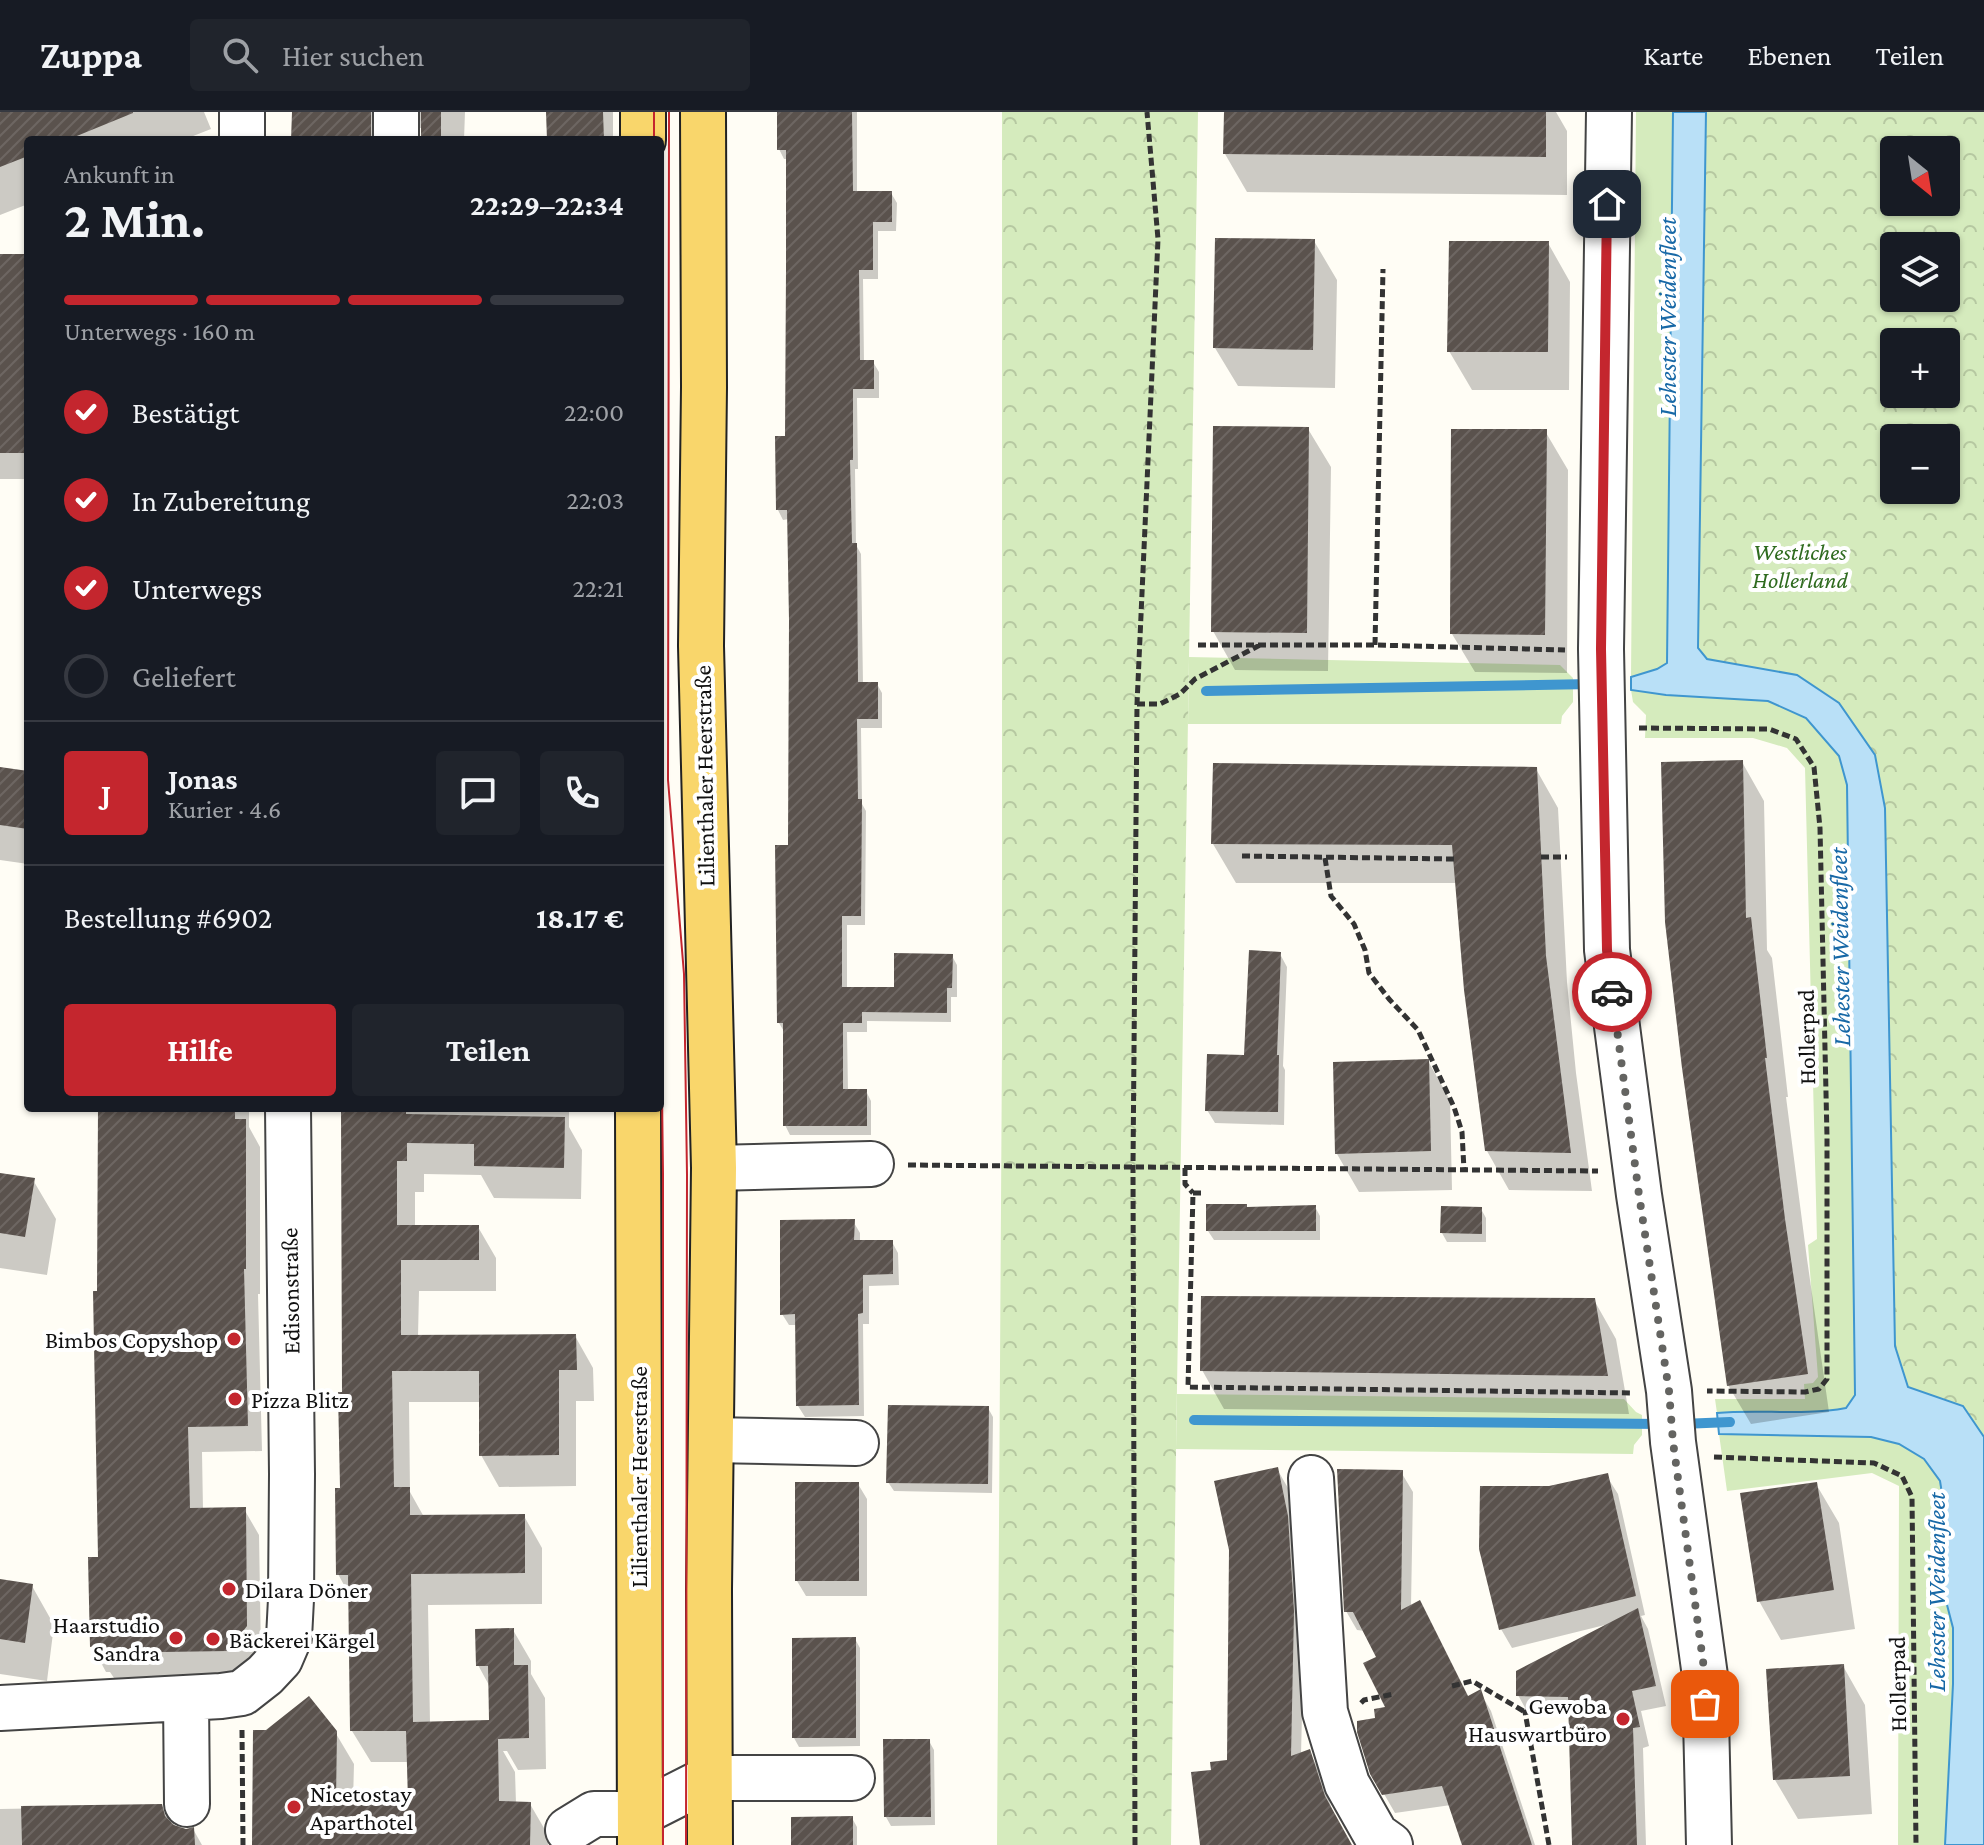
<!DOCTYPE html>
<html lang="de">
<head>
<meta charset="utf-8">
<style>
	body { margin:0; font-family:"Crimson Pro",serif; background:#20242c; color:#f1f3f6; height:100vh; display:flex; flex-direction:column; font-size:30px; white-space:nowrap }
	* { box-sizing:border-box; margin:0 }
	p { font-size:26px; color:#9ea1a6 }
	.icon { flex:none; width:44px; height:44px; fill:none; stroke:currentColor; stroke-width:2; stroke-linecap:round; stroke-linejoin:round }
	.map { position:relative; flex:1; overflow:hidden }
	.sheet { position:absolute; left:24px; top:24px; width:640px; height:976px; display:flex; flex-direction:column; background:#171b24; border-radius:8px; box-shadow:0 2px 6px #0004 }
	.sheet>* { flex:none }
	.needle { width:52px; rotate:150deg }
	.tools { position:absolute; left:1880px; top:24px; display:grid; gap:16px }
	.tools a { display:grid; place-items:center; width:80px; height:80px; border-radius:8px; background:#171b24; box-shadow:0 2px 6px #0004; font-size:40px }
	.pin { position:absolute; display:grid; place-items:center; width:68px; height:68px; color:#fff; margin:-34px; border-radius:16px; box-shadow:0 4px 12px #0006 }
	.courier { position:absolute; display:grid; place-items:center; width:80px; height:80px; margin:-40px; border:6px solid #c4262e; border-radius:50%; background:#fff; color:#222; box-shadow:0 2px 10px #0007 }
	.head em { font-style:normal; font-weight:700 }
	.head div { display:flex; flex-direction:column-reverse }
	.head { display:flex; align-items:center; justify-content:space-between; height:136px; padding:0 40px }
	h1 { font-size:52px; font-weight:700; line-height:60px }
	.bar { display:grid; grid-template-columns:repeat(4,1fr); gap:12px 8px; align-content:center; height:96px; padding:0 40px }
	.bar i { height:10px; border-radius:6px; background:#363941 }
	.bar .active { background:#c4262e }
	.bar p { grid-column:span 4 }
	.line { display:flex; align-items:center; gap:20px; padding:0 40px; border-top:2px solid #363941 }
	.line div { flex:1 }
	.round { display:grid; place-items:center; flex:none; width:84px; height:84px; border-radius:8px; background:#20242c }
	ol { padding:0 40px; list-style:none }
	li { display:flex; align-items:center; gap:24px; height:88px }
	li p { margin-inline-start:auto }
	li .icon { padding:8px; border-radius:50%; background:#c4262e; color:#fff; stroke-width:4 }
	li:last-child { color:#9ea1a6 }
	li i { width:44px; height:44px; border:4px solid #363941; border-radius:50% }
	.primary-button { display:flex; gap:16px; margin-top:auto; padding:16px 40px }
	.primary-button a { flex:1; height:92px; border-radius:8px; background:#c4262e; color:#fff; font-size:32px; font-weight:700; line-height:92px; text-align:center }
	.primary-button a+a { background:#20242c; color:#f1f3f6 }
	header { display:flex; align-items:center; gap:48px; box-sizing:border-box; height:112px; padding:0 40px; background:#171b24; border-bottom:2px solid #363941 }
	header strong { font-size:38px }
	nav { display:flex; gap:44px; margin-inline-start:auto; font-size:28px }
	.search { width:560px; height:72px; background:#20242c; display:flex; align-items:center; gap:20px; box-sizing:border-box; padding:0 28px; border-radius:8px; color:#9ea1a6; font-size:30px }
	.map>svg:first-child { display:block }
	.grass { fill:#d5ebbd }
	.park { fill:url(#park-crowns); fill-rule:evenodd }
	.water { fill:#b9e0f7; stroke:#3f96cf; stroke-width:2 }
	.shadow { fill:#0003 }
	.lines { fill:none; stroke-linecap:round; stroke-linejoin:round }
	.stream { stroke:#3f96cf; stroke-width:10 }
	.building { fill:url(#building-hatch) }
	.minor-casing { stroke:#444; stroke-width:48 }
	.major-casing { stroke:#222; stroke-width:48 }
	.path { stroke:#333; stroke-width:5; stroke-dasharray:8 4; stroke-linecap:butt }
	.minor { stroke:#fff; stroke-width:44 }
	.major { stroke:#f9d66b; stroke-width:44 }
	.tram { stroke:#c4262e; stroke-width:2 }
	.done { stroke:#646461; stroke-width:8; stroke-dasharray:0 14.4 }
	.route { stroke:#c4262e; stroke-width:10 }
	.poi-dot { fill:#c4262e; stroke:#fff; stroke-width:3 }
	.labels { text-anchor:middle; dominant-baseline:central; stroke-width:8; stroke-linejoin:round; paint-order:stroke }
	.park-label { font-size:24px; font-style:italic; fill:#2f6b1f; stroke:#fff }
	.street-label { font-size:24px; fill:#111; stroke:#fff }
	.poi-label { font-size:24px; fill:#111; stroke:#fff; text-anchor:start }
	.water-label { font-size:26px; font-style:italic; fill:#1768a6; stroke:#fff }
</style>
</head>
<body>
<header>
<strong>Zuppa</strong>
<div class="search"><svg class="icon" aria-label="search" viewBox="0 0 24 24"><circle cx="10" cy="10" r="6"/><path d="M15 15l6 6"/></svg>Hier suchen</div>
<nav><a>Karte</a><a>Ebenen</a><a>Teilen</a></nav>
</header>
<div class="map">
<svg width="1984" height="1733" viewBox="0 0 1984 1733">
	<defs>
		<pattern id="park-crowns" width="20" height="18" patternUnits="userSpaceOnUse" patternTransform="scale(2)"><rect width="20" height="18" fill="#d5ebbd"/><path d="M2 6a3 3 0 1 1 6 0M12 15a3 3 0 1 1 6 0" fill="none" stroke="#b6c8a1"/></pattern>
		<pattern id="building-hatch" width="6" height="6" patternUnits="userSpaceOnUse" patternTransform="scale(2)"><rect width="6" height="6" fill="#5a524d"/><path d="M-1 1l2-2M0 6l6-6M5 7l2-2" fill="none" stroke="#6d6662"/></pattern>
	</defs>
	<rect width="100%" height="100%" fill="#fffdf5"/>
	<!-- grass -->
	<path class="grass" d="M1636 0H1673L1667 552 1657 557 1631 565Z
		M1189 545 1560 553 1573 566V590L1562 604 1561 612H1188Z
		M1631 578 1666 583 1768 589 1806 606 1839 644 1847 673 1855 1283 1846 1296C1803 1304 1760 1297 1717 1301L1715 1287H1805L1804 1272 1813 1271 1818 1265 1808 1133 1817 1127 1805 656 1787 636 1753 626H1645L1646 603 1633 590Z
		M1177 1282 1624 1287 1636 1300 1642 1303V1323L1634 1333 1633 1342 1176 1337Z
		M1719 1322 1871 1325 1899 1332 1924 1347 1940 1369 1944 1394 1940 1466 1953 1516V1572L1945 1733H1898L1899 1374 1872 1361 1727 1379Z"/>
	<!-- park -->
	<path class="park" d="M1002 0H1198L1176 1337 1171 1733H997L1002 934Z
		M1687 0H1984V1733L1959 1358 1885 1298 1860 652 1826 603 1679 558ZM1894 38H1946V90H1894ZM1894 134H1946V186H1894ZM1894 230H1946V282H1894ZM1894 326H1946V378H1894Z"/>
	<!-- water -->
	<path class="water" d="M1673 0H1706L1698 536 1707 547 1797 563 1839 591 1875 643 1885 696 1895 1234 1908 1275 1963 1294 1984 1325V1733H1945L1953 1572V1516L1940 1466 1944 1394 1940 1369 1924 1347 1899 1332 1871 1325 1719 1322 1717 1301C1760 1297 1803 1304 1846 1296L1855 1283 1847 673 1839 644 1806 606 1768 589 1666 583 1631 578V565L1657 557 1667 551Z"/>
	<!-- shadow -->
	<path class="shadow" d="M0 0H204L211 17 183 28H28V92L0 103Z
		M294 0H465L464 28H423V16H420L408 19 398 28H293Z
		M548 0H613V28H548Z
		M779 0H857V81H891L897 91 896 119H878V167H863L864 250H873L879 260V286H857L858 357H855L856 433 861 442 863 572H877L882 581V616H861L862 692 866 699 865 813H847V877H896L952 844 957 853V885H951V910L867 909V920H847L848 979H866L871 989V1023H790L785 1013V921L779 911 790 735 789 407 783 408 778 398 787 326 788 47H784L779 37Z
		M1226 0H1556L1567 19V83L1247 80 1225 42Z
		M1314 129 1337 168 1335 276 1238 274 1215 236Z
		M1548 131 1570 170 1569 278H1472L1449 239Z
		M0 144H28V367H0Z
		M1308 317 1331 355 1328 559 1235 558 1213 519Z
		M1545 319 1568 358 1567 561 1475 560 1452 522Z
		M1742 650 1764 689 1767 838 1772 846 1788 985H1786L1807 1147 1829 1300 1751 1312 1728 1273Z
		M0 657 28 661V752L0 748Z
		M1536 657 1558 696 1567 870 1576 961 1592 1079 1509 1078 1487 1039 1457 771H1236L1213 732Z
		M1280 842 1287 855 1283 954 1285 958 1284 1013 1215 1011 1207 998 1246 945Z
		M1428 949 1450 988 1452 1078 1359 1080 1337 1042Z
		M100 996H249V1015L260 1035V1182H258L262 1339 202 1340 203 1398 244 1397 259 1423 261 1541 243 1565 114 1566 110 1560H106L92 1534 100 1447Z
		M343 996H569V1015L582 1038 581 1087 494 1086 481 1063 424 1062V1080H415V1115H478L496 1146V1179H419L418 1225 575 1224 593 1256 594 1289H576V1374L499 1375 481 1343V1290H409L410 1380 424 1405 524 1404 542 1436V1492L428 1493 430 1611 491 1610 490 1575 478 1553 513 1518 531 1549V1562L545 1586 546 1657 518 1658 507 1639H503L515 1660 516 1691 530 1692 548 1723V1733H254L335 1620 354 1652 353 1691H410L409 1650H371L352 1619 350 1484 338 1462 344 1282Z
		M0 1063 33 1068 56 1107 47 1163 0 1156Z
		M1315 1095 1320 1104V1128H1214L1208 1119 1247 1097Z
		M1481 1097 1486 1106V1130H1447L1442 1121Z
		M853 1109 860 1121V1130H892L898 1141 899 1173 869 1174V1212H863L864 1304 805 1305 798 1294 797 1213H789L782 1202Z
		M1594 1188 1616 1227 1629 1302 1224 1297 1202 1258Z
		M988 1296 993 1305 992 1381 894 1379 888 1370Z
		M1277 1357 1288 1376 1298 1425 1304 1520 1301 1643 1309 1640 1320 1659 1333 1701 1351 1733H1202L1214 1660 1229 1650Z
		M1401 1360 1413 1380 1411 1495 1468 1586 1480 1580 1491 1599 1535 1733H1464L1451 1693 1395 1701 1372 1661 1378 1608 1388 1597 1378 1546 1365 1519 1357 1518 1346 1499Z
		M1606 1363 1618 1382 1645 1503 1641 1504 1648 1517 1666 1594 1641 1599 1649 1634 1643 1636 1646 1733H1574L1570 1603H1529L1518 1583 1605 1513 1512 1536 1501 1517 1549 1376Z
		M858 1372 867 1387V1484H806L797 1469Z
		M1816 1372 1839 1411 1855 1517 1781 1528 1759 1489Z
		M0 1469 32 1474 54 1513 47 1569 0 1562Z
		M855 1527 860 1536V1634L799 1635 794 1626Z
		M1843 1554 1865 1593 1872 1702 1798 1707 1775 1668Z
		M929 1629 934 1638 935 1713 891 1714 886 1705Z
		M161 1694 173 1715 186 1719 193 1717 202 1733H0V1697Z
		M852 1706 857 1715V1733H793Z"/>
	<g class="lines">
		<!-- stream -->
		<path class="stream" d="M1206 579 1592 572
			M1194 1308 1662 1312
			M1682 1312 1730 1310"/>
	</g>
	<!-- building -->
	<path class="building" d="M0 0H133V1L67 28H28V44L0 55Z
		M292 0H371V28H291Z
		M421 0H441V28H421Z
		M546 0H603L604 28H547Z
		M777 0H852L853 79H892V110H873V158H859L860 248H874V277H853V348H850L852 431H857L858 570H878V607H857L858 687H862L861 804H842V875H894V841L953 842 952 876H947V901L862 900V911H843V977H867V1014H783V911H777L775 733H788L789 508 787 398H776L775 324H785L786 158V38H777Z
		M1224 0H1546V45L1223 42Z
		M1215 126 1315 127 1313 238 1213 236Z
		M1449 129H1549L1548 240H1447Z
		M0 142H28V341H0Z
		M1213 314 1309 315 1307 521 1211 520Z
		M1451 317H1547L1545 523 1450 522Z
		M1743 648 1746 806 1751 805 1767 946H1765L1785 1107 1808 1262 1727 1274 1682 956 1665 810 1661 650Z
		M1213 651 1537 655 1546 844 1571 1041 1485 1039 1464 878 1452 733 1211 732Z
		M0 655 28 659V717L0 713Z
		M1249 838 1281 840 1277 943H1279L1278 1000 1205 999 1207 942 1244 943Z
		M1429 947 1431 1039 1335 1042 1333 950Z
		M98 996H235V1007H246V1157H244L248 1314 188 1315 190 1396 246 1395 247 1514 228 1539 97 1541V1534L90 1535 88 1445H98L93 1179H97Z
		M341 996H406V1002L565 1005 564 1056 474 1054V1032L407 1031V1049H397V1113H479V1148H401V1223L576 1222 577 1258H559V1343L479 1344V1259H392L394 1375H410V1403L525 1402V1461L411 1462 413 1610 489 1608 488 1554H476L475 1517 514 1516V1553H528L529 1626 498 1627 499 1689 531 1690 530 1733H252L253 1618H266L309 1584 337 1619 336 1688 408 1689 406 1619H350L348 1463H336L335 1376H340L338 1280H342Z
		M0 1061 35 1066 25 1125 0 1121Z
		M1206 1092H1247V1095L1316 1093V1119H1206Z
		M1441 1094 1482 1095V1122L1440 1121Z
		M855 1107 854 1128H893V1162L863 1163V1201L858 1202 859 1293 796 1294 795 1202 780 1203V1108Z
		M1201 1184 1595 1186 1608 1264 1200 1259Z
		M888 1293 989 1294 988 1372 886 1371Z
		M1278 1355 1288 1404 1294 1499 1291 1644 1310 1637 1325 1684 1352 1733H1200L1191 1660 1211 1658 1210 1650 1227 1648 1229 1438 1214 1369Z
		M1337 1357 1403 1358 1401 1498 1420 1488 1468 1584 1481 1577 1532 1733H1462L1442 1674 1382 1683 1370 1662 1357 1620V1609L1375 1606 1374 1597 1385 1595 1363 1551 1376 1545 1353 1500H1344Z
		M1608 1361 1636 1484 1499 1518 1479 1437 1480 1374H1549Z
		M795 1370H859V1469H795Z
		M1817 1370 1834 1478 1757 1490 1740 1381Z
		M0 1467 33 1472 25 1531 0 1527Z
		M1638 1496 1656 1574 1632 1579 1640 1615 1633 1616 1637 1733H1572L1568 1585 1516 1584V1559Z
		M856 1525V1626H792V1526Z
		M1844 1552 1850 1664 1773 1668 1766 1557Z
		M883 1627H930L931 1705H884Z
		M162 1692 165 1704 174 1713 186 1717 194 1715 195 1733H22L21 1694Z
		M853 1704V1733H791V1705Z"/>
	<g class="lines">
		<!-- minor casing -->
		<g class="minor-casing">
			<path id="minor" d="M1609 0 1601 537 1607 838 1639 1083 1669 1279 1673 1330 1705 1564 1709 1733
				M242 28V0
				M396 28V0
				M714 1056 871 1052
				M711 1328 856 1331
				M1311 1366 1325 1600 1347 1672 1376 1723 1390 1733
				M186 1586 187 1692
				M0 1596 221 1584 242 1581 265 1563 280 1547 289 1526 291 1487 292 1362 288 996
				M568 1718 594 1702H639L710 1666H852"/>
		</g>
		<!-- major casing -->
		<g class="major-casing">
			<path id="major" d="M643 0V28
				M703 0 704 275 701 534 714 1056 709 1478 710 1733
				M638 996 640 1733"/>
		</g>
		<!-- path -->
		<path class="path" d="M1198 533H1375L1565 538
			M1375 533 1383 157
			M1137 592H1160L1180 582 1195 567 1260 533
			M1639 616 1769 617 1796 627 1814 655 1820 716 1827 1025V1267L1819 1277 1805 1280 1707 1279
			M1242 744 1454 747
			M1541 745H1567
			M1325 746 1331 784 1354 812 1365 838 1369 861 1389 887 1418 918 1454 995 1462 1020 1464 1058
			M908 1053 1598 1059
			M1185 1056V1072L1193 1081
			M1201 1081H1193L1188 1275 1633 1281
			M1714 1345 1874 1351 1902 1364 1912 1385 1916 1733
			M1452 1574 1472 1569 1525 1600
			M1361 1591 1364 1588 1394 1582
			M242 1618 243 1733
			M1135 1733 1133 1055 1137 592 1158 127 1147 0
			M1549 1733 1525 1600 1588 1597"/>
		<!-- minor -->
		<use href="#minor" class="minor"/>
		<!-- major -->
		<use href="#major" class="major"/>
		<!-- tram -->
		<path class="tram" d="M669 0 668 668 684 862 687 1062 686 1733
			M654 28V0
			M660 819 663 1061V1733"/>
	</g>
	<g class="lines">
		<!-- done -->
		<path class="done" d="M1612 880 1639 1083 1669 1279 1673 1330 1705 1564V1592"/>
		<!-- route -->
		<path class="route" d="M1607 92 1601 537 1607 838 1612 880"/>
	</g>
	<!-- markers -->
	<g class="poi-dot">
		<circle cx="234" cy="1227" r="8"/>
		<circle cx="235" cy="1287" r="8"/>
		<circle cx="229" cy="1477" r="8"/>
		<circle cx="176" cy="1526" r="8"/>
		<circle cx="213" cy="1527" r="8"/>
		<circle cx="1623" cy="1607" r="8"/>
		<circle cx="294" cy="1695" r="8"/>
	</g>
	<g class="labels">
		<!-- park labels -->
		<g class="park-label">
			<text x="1800" y="439">Westliches<tspan x="1800" dy="28">Hollerland</tspan></text>
		</g>
		<!-- street labels -->
		<g class="street-label">
			<text transform="translate(704 664) rotate(-91)">Lilienthaler Heerstraße</text>
			<text transform="translate(1806 925) rotate(-91)">Hollerpad</text>
			<text transform="translate(290 1179) rotate(-91)">Edisonstraße</text>
			<text transform="translate(638 1365) rotate(-90)">Lilienthaler Heerstraße</text>
			<text transform="translate(1897 1572) rotate(-91)">Hollerpad</text>
		</g>
		<!-- poi labels -->
		<g class="poi-label">
			<text x="218" y="1227" text-anchor="end">Bimbos Copyshop</text>
			<text x="251" y="1287">Pizza Blitz</text>
			<text x="245" y="1477">Dilara Döner</text>
			<text x="160" y="1512" text-anchor="end">Haarstudio<tspan x="160" dy="28">Sandra</tspan></text>
			<text x="229" y="1527">Bäckerei Kärgel</text>
			<text x="1607" y="1593" text-anchor="end">Gewoba<tspan x="1607" dy="28">Hauswartbüro</tspan></text>
			<text x="310" y="1681">Nicetostay<tspan x="310" dy="28">Aparthotel</tspan></text>
		</g>
		<!-- water labels -->
		<g class="water-label">
			<text transform="translate(1667 205) rotate(-90)">Lehester Weidenfleet</text>
			<text transform="translate(1840 835) rotate(-91)">Lehester Weidenfleet</text>
			<text transform="translate(1936 1480) rotate(-90)">Lehester Weidenfleet</text>
		</g>
	</g>
</svg>
<div class="tools">
<a><svg class="needle" viewBox="-14 -14 28 28"><path d="M0-13l5 13h-10z" fill="#e53935"/><path d="M0 13l5-13h-10z" fill="#9ea1a6"/></svg></a>
<a><svg class="icon" aria-label="layers" viewBox="0 0 24 24"><path d="M12 4l9 5-9 5-9-5zM3 14l9 5 9-5"/></svg></a>
<a>+</a>
<a>−</a>
</div>
<div class="pin" style="left:1705px;top:1592px;background:#ea580c"><svg class="icon" aria-label="bag" viewBox="0 0 24 24"><path d="M5 8h14l-1 12H6zM9 8a3 3 0 0 1 6 0"/></svg></div>
<div class="pin" style="left:1607px;top:92px;background:#1f2937"><svg class="icon" aria-label="home" viewBox="0 0 24 24"><path d="M3 11l9-7 9 7M6 9v11h12V9"/></svg></div>
<div class="courier" style="left:1612px;top:880px"><svg class="icon" aria-label="car" viewBox="0 0 24 24"><path d="M5 17H2v-5l4-1 3-4h7l3 4 3 1v5h-3M9 17h6M6 11h13"/><circle cx="7" cy="17" r="2"/><circle cx="17" cy="17" r="2"/></svg></div>
<section class="sheet">
<div class="head"><div><h1>2 Min.</h1><p>Ankunft in</p></div><em>22:29–22:34</em></div>
<div class="bar"><i class="active"></i><i class="active"></i><i class="active"></i><i></i><p>Unterwegs · 160 m</p></div>
<ol>
<li><svg class="icon" aria-label="check" viewBox="0 0 24 24"><path d="M5 12l5 5 9-10"/></svg>Bestätigt<p>22:00</p></li>
<li><svg class="icon" aria-label="check" viewBox="0 0 24 24"><path d="M5 12l5 5 9-10"/></svg>In Zubereitung<p>22:03</p></li>
<li><svg class="icon" aria-label="check" viewBox="0 0 24 24"><path d="M5 12l5 5 9-10"/></svg>Unterwegs<p>22:21</p></li>
<li><i></i>Geliefert</li>
</ol>
<div class="line" style="height:144px"><b class="round" style="background:#c4262e;color:#fff">J</b><div><b>Jonas</b><p>Kurier · 4.6</p></div><a class="round"><svg class="icon" aria-label="chat" viewBox="0 0 24 24"><path d="M4 5h16v11H9l-5 4z"/></svg></a><a class="round"><svg class="icon" aria-label="phone" viewBox="0 0 24 24"><path d="M5 4h4l2 5-3 2q2 4 5 5l2-3 5 2v4C11 20 4 13 5 4z"/></svg></a></div>
<div class="line" style="height:104px"><div>Bestellung #6902</div><b>18.17 €</b></div>
<div class="primary-button"><a>Hilfe</a><a>Teilen</a></div>
</section>
</div>
</body>
</html>
